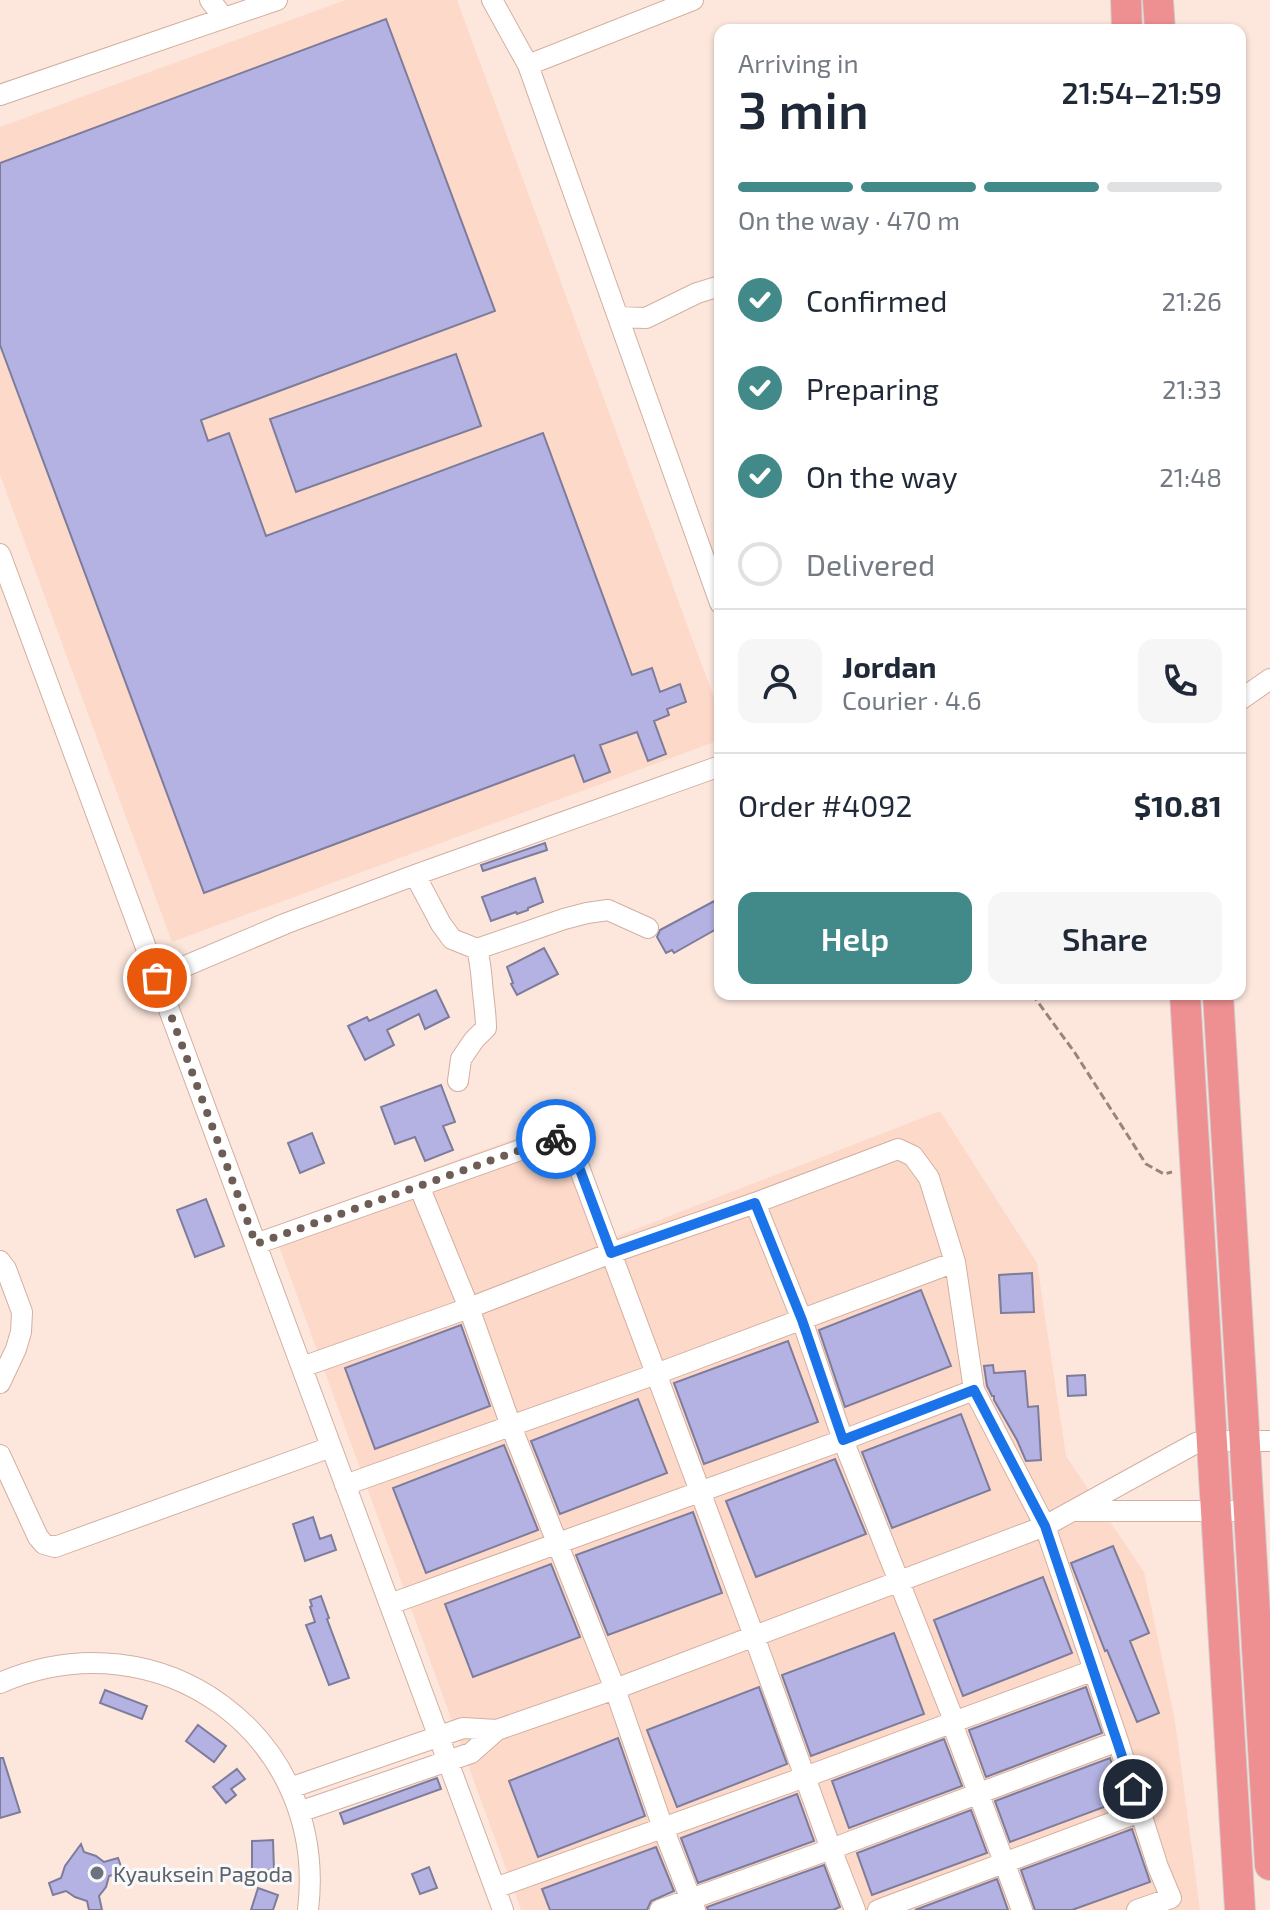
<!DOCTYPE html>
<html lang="en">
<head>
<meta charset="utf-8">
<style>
	body { margin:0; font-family:"Exo 2",sans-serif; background:#f6f6f7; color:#1f2937; height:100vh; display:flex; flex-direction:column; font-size:30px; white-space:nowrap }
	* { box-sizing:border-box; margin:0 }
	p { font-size:26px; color:#747a83 }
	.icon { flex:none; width:44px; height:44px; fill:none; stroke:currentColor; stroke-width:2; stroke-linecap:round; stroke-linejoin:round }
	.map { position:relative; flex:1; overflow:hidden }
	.panel { position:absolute; left:714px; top:24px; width:532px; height:976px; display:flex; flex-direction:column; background:#fff; border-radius:16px; box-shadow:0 2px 6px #0004 }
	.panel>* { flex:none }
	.pin { position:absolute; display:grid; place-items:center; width:68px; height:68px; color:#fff; margin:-34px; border:4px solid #fff; border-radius:50%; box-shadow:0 2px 8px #0007 }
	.courier { position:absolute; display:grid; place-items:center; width:80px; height:80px; margin:-40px; border:6px solid #1a73e8; border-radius:50%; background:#fff; color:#222; box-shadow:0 2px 10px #0007 }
	.summary em { font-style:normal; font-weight:600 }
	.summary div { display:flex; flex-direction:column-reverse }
	.summary { display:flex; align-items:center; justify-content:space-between; height:136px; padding:0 24px }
	h1 { font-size:52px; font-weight:600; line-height:60px }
	.bar { display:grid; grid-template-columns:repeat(4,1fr); gap:12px 8px; align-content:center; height:96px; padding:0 24px }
	.bar i { height:10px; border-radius:6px; background:#e0e1e3 }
	.bar .on { background:#428a8a }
	.bar p { grid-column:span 4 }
	.line { display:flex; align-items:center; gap:20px; padding:0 24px; border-top:2px solid #e0e1e3 }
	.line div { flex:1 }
	.round { display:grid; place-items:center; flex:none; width:84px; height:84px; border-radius:16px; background:#f6f6f7 }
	ol { padding:0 24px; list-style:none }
	li { display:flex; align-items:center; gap:24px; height:88px }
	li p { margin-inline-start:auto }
	li .icon { padding:8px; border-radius:50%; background:#428a8a; color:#fff; stroke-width:4 }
	li:last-child { color:#747a83 }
	li i { width:44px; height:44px; border:4px solid #e0e1e3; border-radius:50% }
	.primary-button { display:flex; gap:16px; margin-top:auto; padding:16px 24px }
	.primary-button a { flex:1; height:92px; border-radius:16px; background:#428a8a; color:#fff; font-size:32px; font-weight:600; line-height:92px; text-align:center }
	.primary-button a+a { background:#f6f6f7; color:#1f2937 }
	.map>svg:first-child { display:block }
	.built { fill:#fdd9ca }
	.building { fill:#b3b2e2; stroke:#7d7c9b; stroke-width:2 }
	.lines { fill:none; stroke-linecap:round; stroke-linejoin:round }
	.minor-casing { stroke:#d3afa0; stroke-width:22 }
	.highway-casing { stroke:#d2d0cf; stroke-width:32 }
	.path { stroke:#96847d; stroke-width:3; stroke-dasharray:8 4; stroke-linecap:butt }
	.minor { stroke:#fff; stroke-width:20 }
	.highway { stroke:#ee8f92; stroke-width:30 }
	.done { stroke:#6d5d56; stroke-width:8; stroke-dasharray:0 14.4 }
	.route { stroke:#1a73e8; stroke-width:10 }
	.worship-dot { fill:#6b7280; stroke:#f9f9f9; stroke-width:3 }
	.labels { text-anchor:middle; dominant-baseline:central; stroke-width:6; stroke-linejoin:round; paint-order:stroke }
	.worship-label { font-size:22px; fill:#5b616d; stroke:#f9f9f9; text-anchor:start }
</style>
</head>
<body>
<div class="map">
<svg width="1270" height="1910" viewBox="0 0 1270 1910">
	<rect width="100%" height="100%" fill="#fde7dd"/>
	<!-- built -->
	<path class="built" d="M345 0H457L720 714V740L172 942 0 475V127Z
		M940 1111 1037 1263 1066 1456 1144 1572 1175 1721 1200 1910H521L272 1227 569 1119 613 1238Z"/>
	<!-- building -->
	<path class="building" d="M386 19 495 311 201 420 208 441 229 433 266 536 543 433 632 675 652 668 660 692 680 684 686 702 667 709 669 715 654 721 666 754 648 761 637 732 600 745 610 772 584 782 574 755 204 893 0 345V163Z
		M456 354 481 426 296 492 270 419Z
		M545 843 547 850 483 871 481 865Z
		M535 878 543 902 528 908V910L517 914 516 912 491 921 482 897Z
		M720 898V927L674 953 672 950 666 953 657 937 660 930Z
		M544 948 558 974 517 995 511 984 513 983 507 967Z
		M436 990 449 1017 425 1029 419 1014 387 1030 394 1045 365 1060 348 1026 367 1017 369 1021 380 1016Z
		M441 1085 455 1122 443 1126 453 1150 425 1161 415 1137 395 1144 381 1107Z
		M312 1133 324 1163 300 1173 288 1143Z
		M206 1199 224 1246 195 1257 177 1210Z
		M1032 1273 1034 1312 1001 1313 999 1275Z
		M921 1290 951 1366 845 1407 819 1330Z
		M461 1325 490 1406 375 1449 345 1368Z
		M788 1341 818 1422 704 1464 674 1383Z
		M993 1365 994 1373 1025 1371 1028 1407 1038 1406 1041 1460 1026 1461 1017 1440 994 1400V1396H992L987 1386 984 1366Z
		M1085 1375 1086 1395 1068 1396 1067 1376Z
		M638 1399 667 1473 560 1514 531 1441Z
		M961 1414 990 1490 892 1528 862 1452Z
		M504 1445 538 1530 426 1573 393 1488Z
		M835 1459 866 1534 756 1577 726 1501Z
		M693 1512 722 1593 608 1635 576 1555Z
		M313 1517 320 1539 331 1535 336 1550 305 1561 293 1524Z
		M1113 1546 1149 1633 1130 1641 1159 1713 1137 1722 1107 1650 1105 1651 1071 1563Z
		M551 1564 580 1637 473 1677 445 1604Z
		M1043 1577 1072 1653 963 1696 934 1620Z
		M321 1596 329 1618 327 1619 349 1678 329 1685 306 1625 315 1622 310 1607 312 1606 310 1600Z
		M894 1633 924 1714 811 1756 782 1675Z
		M759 1687 787 1764 677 1807 647 1730Z
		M1086 1687 1102 1733 986 1777 969 1730Z
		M105 1690 147 1706 142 1719 100 1703Z
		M198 1725 226 1746 214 1762 186 1741Z
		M618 1738 645 1816 538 1857 509 1781Z
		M944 1739 962 1786 849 1828 832 1781Z
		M0 1758H3L20 1812 0 1818Z
		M1110 1758 1123 1800 1010 1842 995 1801Z
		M237 1769 245 1779 231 1789 236 1795 226 1803 213 1787Z
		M437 1778 441 1789 344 1824 340 1813Z
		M797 1794 814 1841 698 1883 681 1838Z
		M971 1810 987 1853 872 1895 857 1853Z
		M1132 1829 1150 1882 1072 1910H1035L1021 1870Z
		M273 1840 274 1870H252V1841Z
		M81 1844 84 1852 96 1856 104 1862 118 1858 123 1872 109 1876 106 1887 99 1896 102 1910H89L87 1901 75 1897 66 1891 53 1895 49 1883 61 1878 65 1866Z
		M656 1847 674 1891 651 1901 647 1910H550L542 1889Z
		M824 1865 840 1907 833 1910H708L707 1907Z
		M429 1867 437 1888 420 1894 412 1874Z
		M997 1879 1008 1910H915Z
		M258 1888 278 1895 273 1910H251Z"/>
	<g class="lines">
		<!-- minor casing -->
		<g class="minor-casing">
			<path id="minor" d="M210 0 224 18
				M492 0 528 65 693 0
				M528 65 720 603
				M0 95 277 0
				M618 317 646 318 697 293 720 286
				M0 554 503 1910
				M1240 700 1270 679
				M415 875 441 924 452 939 477 949 564 919 587 913 608 910 648 928
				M157 978 287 923 415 875 720 766
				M458 1081 461 1059 474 1040 486 1028C486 1012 483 998 482 982 481 970 480 961 477 949
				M419 1186 469 1308 511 1426 615 1689 663 1828 695 1910
				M755 1203 802 1320 843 1440 955 1723
				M256 1244 540 1143 558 1138 570 1143 754 1636 831 1849 855 1910
				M0 1261 6 1269 22 1312 21 1332 16 1349 0 1383
				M302 1367 469 1308 611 1253 755 1203 898 1149 913 1156 929 1178 955 1262 974 1390 1045 1526 1118 1741 1158 1867 1171 1898 1137 1910
				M0 1455 38 1537 44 1544 55 1547 331 1447
				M345 1485 656 1374 955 1262
				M1076 1511H1249
				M390 1604 843 1440 974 1390
				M0 1683C160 1613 329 1736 308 1910
				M952 1723 1022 1910
				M290 1788 463 1728 497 1730 615 1689 1045 1526 1196 1443 1211 1441H1270
				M299 1812 471 1753 497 1730
				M495 1888 805 1777 1094 1670
				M660 1910 831 1849 1118 1741
				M878 1910 1140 1812"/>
		</g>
		<!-- highway casing -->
		<g class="highway-casing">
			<path id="highway" d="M1126 0 1127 30
				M1158 0 1160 30
				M1185 994 1240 1910
				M1218 994 1270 1865"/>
		</g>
		<!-- path -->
		<path class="path" d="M1032 994 1075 1053 1146 1164 1164 1174 1172 1172"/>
		<!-- minor -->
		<use href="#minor" class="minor"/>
		<!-- highway -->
		<use href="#highway" class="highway"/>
	</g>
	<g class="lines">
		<!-- done -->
		<path class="done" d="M157 978 256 1244 540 1143 556 1139"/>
		<!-- route -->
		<path class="route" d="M556 1139 570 1143 611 1253 755 1203 802 1320 843 1440 974 1390 1045 1526 1133 1789"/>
	</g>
	<!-- markers -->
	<circle class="worship-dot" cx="97" cy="1873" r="8"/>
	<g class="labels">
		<!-- worship labels -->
		<g class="worship-label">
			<text x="113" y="1873">Kyauksein Pagoda</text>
		</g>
	</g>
</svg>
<div class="pin" style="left:157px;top:978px;background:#ea580c"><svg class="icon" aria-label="bag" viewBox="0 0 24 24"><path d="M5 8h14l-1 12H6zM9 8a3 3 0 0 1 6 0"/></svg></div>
<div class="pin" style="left:1133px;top:1789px;background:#1f2937"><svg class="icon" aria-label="home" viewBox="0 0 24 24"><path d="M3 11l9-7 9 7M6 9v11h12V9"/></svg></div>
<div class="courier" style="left:556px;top:1139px"><svg class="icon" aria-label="bike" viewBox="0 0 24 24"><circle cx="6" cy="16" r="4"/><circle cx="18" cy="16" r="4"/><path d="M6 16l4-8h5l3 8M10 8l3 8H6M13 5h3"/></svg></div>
<section class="panel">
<div class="summary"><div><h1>3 min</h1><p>Arriving in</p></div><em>21:54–21:59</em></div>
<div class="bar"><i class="on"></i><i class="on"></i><i class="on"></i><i></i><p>On the way · 470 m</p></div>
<ol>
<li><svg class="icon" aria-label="check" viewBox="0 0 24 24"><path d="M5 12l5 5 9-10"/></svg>Confirmed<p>21:26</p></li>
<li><svg class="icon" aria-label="check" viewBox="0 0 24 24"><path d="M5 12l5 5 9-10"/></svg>Preparing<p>21:33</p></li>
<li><svg class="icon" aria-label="check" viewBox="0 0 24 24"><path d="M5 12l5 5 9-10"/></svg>On the way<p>21:48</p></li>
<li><i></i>Delivered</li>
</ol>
<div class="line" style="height:144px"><a class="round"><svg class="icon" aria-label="person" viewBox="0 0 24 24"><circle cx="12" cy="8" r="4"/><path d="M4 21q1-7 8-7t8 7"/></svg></a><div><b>Jordan</b><p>Courier · 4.6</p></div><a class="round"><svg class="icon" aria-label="phone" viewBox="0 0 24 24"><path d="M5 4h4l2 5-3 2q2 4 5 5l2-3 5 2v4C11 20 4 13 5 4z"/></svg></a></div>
<div class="line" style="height:104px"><div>Order #4092</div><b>$10.81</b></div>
<div class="primary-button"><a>Help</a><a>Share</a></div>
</section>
</div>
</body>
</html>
